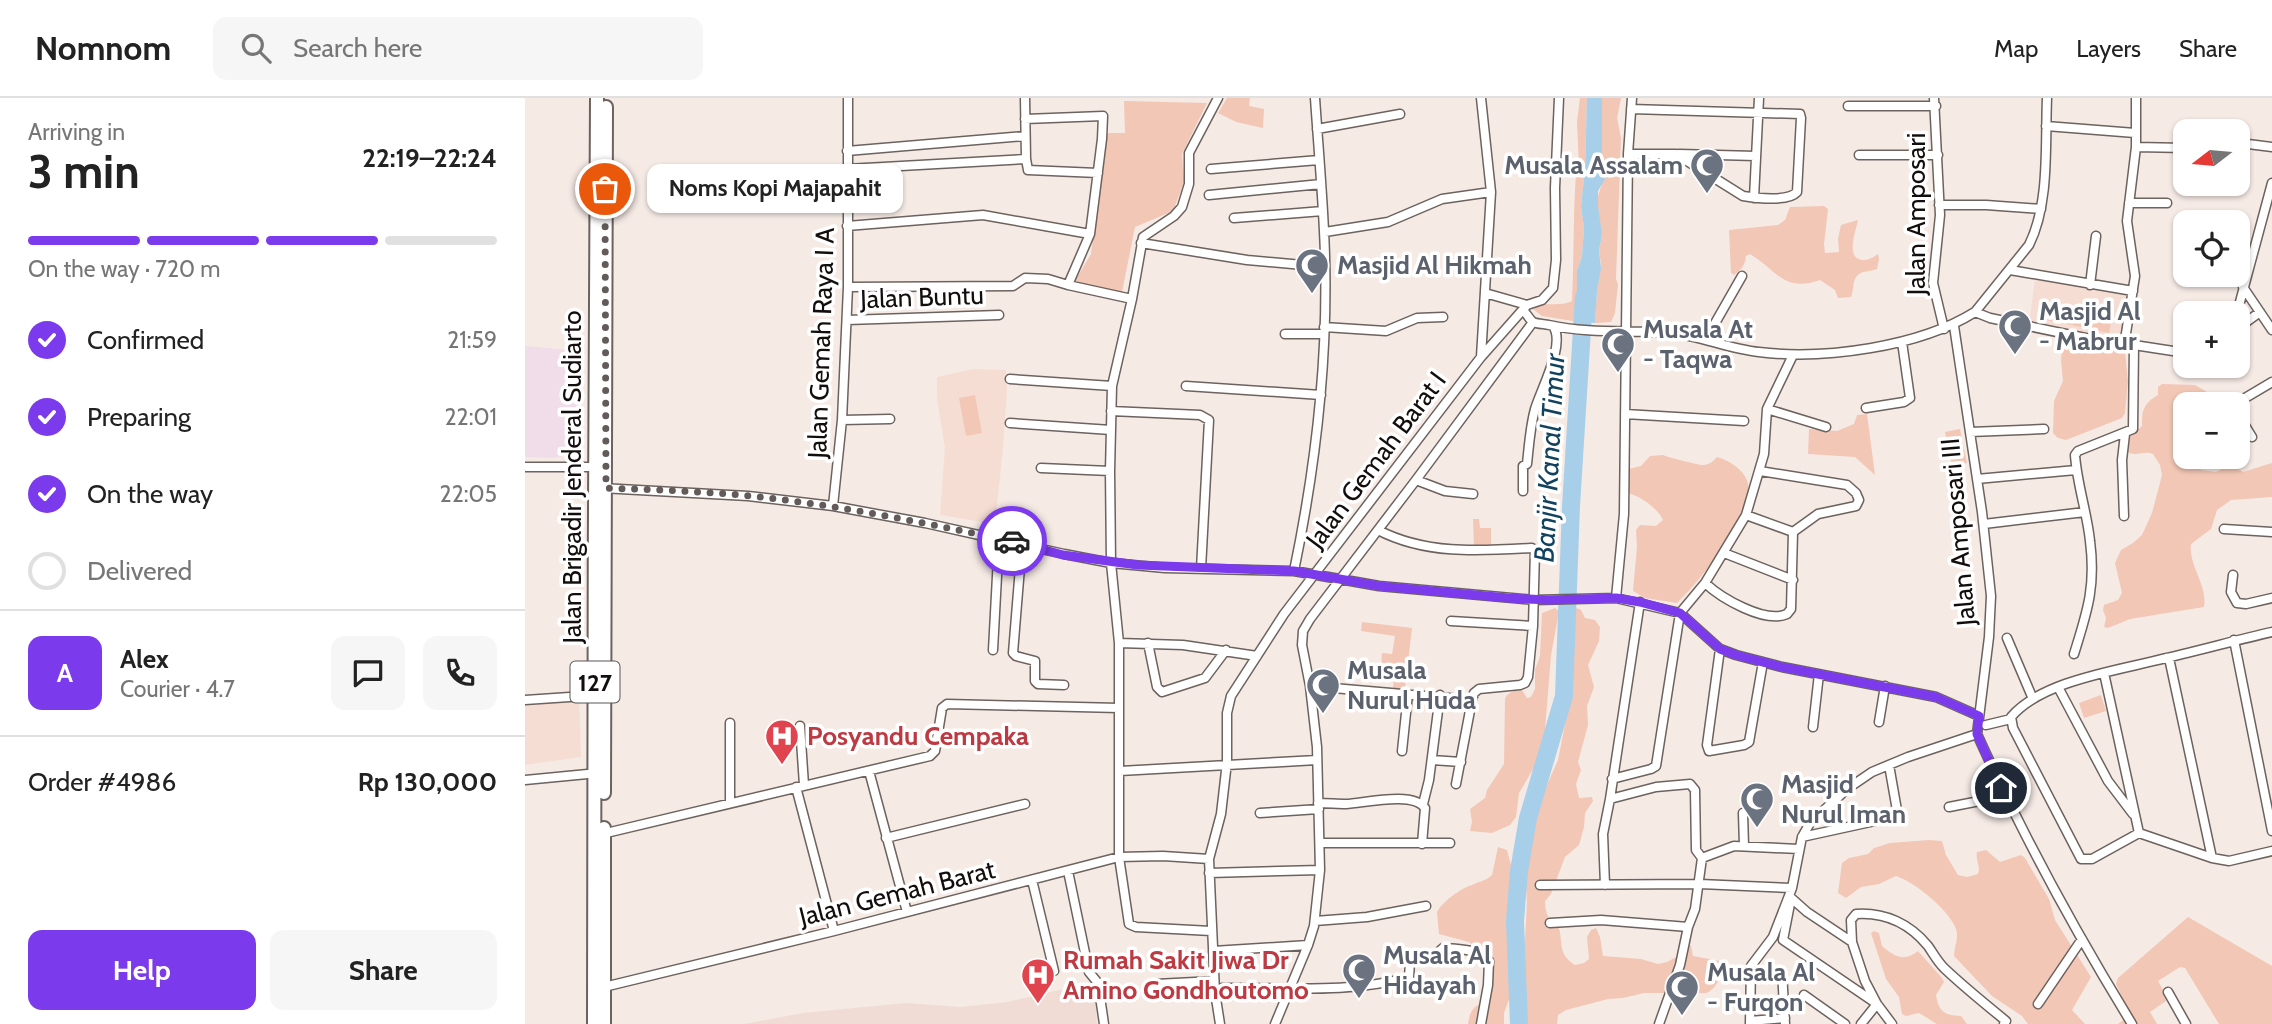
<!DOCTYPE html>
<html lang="en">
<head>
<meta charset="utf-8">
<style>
	body { margin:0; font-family:Cabin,sans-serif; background:#f6f6f6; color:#222; height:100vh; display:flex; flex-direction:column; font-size:26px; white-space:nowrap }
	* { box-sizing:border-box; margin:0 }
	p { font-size:23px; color:#767676 }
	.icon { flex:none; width:38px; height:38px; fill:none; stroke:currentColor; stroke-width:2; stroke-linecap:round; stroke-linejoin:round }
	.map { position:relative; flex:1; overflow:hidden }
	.side { display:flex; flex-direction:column; background:#fff; width:525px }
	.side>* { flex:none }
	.needle { width:46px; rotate:254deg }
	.tools { position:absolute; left:1648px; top:21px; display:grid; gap:14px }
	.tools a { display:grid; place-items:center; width:77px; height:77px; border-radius:14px; background:#fff; box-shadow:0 2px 5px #0004; font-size:35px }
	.pin { position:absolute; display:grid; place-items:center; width:60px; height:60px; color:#fff; margin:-30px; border:4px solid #fff; border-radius:50%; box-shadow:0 2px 7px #0007 }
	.courier { position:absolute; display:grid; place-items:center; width:70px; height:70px; margin:-35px; border:5px solid #7c3aed; border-radius:50%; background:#fff; color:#222; box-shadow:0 2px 9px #0007 }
	.bubble { position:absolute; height:49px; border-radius:14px; background:#fff; box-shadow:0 2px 5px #0004; font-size:23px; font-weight:700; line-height:49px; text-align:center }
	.summary em { font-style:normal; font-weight:700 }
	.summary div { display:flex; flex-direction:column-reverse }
	.summary { display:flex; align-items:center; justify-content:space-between; height:119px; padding:0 28px }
	h1 { font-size:46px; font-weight:700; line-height:52px }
	.bar { display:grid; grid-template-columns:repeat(4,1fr); gap:10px 7px; align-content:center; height:84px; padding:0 28px }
	.bar i { height:9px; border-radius:5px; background:#e0e0e0 }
	.bar .on { background:#7c3aed }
	.bar p { grid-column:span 4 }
	.line { display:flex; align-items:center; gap:18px; padding:0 28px; border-top:2px solid #e0e0e0 }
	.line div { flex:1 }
	.round { display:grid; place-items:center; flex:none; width:74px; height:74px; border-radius:14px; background:#f6f6f6 }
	ol { padding:0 28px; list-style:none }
	li { display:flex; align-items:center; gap:21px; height:77px }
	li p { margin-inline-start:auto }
	li .icon { padding:7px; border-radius:50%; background:#7c3aed; color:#fff; stroke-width:4 }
	li:last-child { color:#767676 }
	li i { width:38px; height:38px; border:4px solid #e0e0e0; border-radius:50% }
	.button { display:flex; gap:14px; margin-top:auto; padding:14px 28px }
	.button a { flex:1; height:80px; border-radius:14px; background:#7c3aed; color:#fff; font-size:28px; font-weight:700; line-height:80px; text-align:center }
	.button a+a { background:#f6f6f6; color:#222 }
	header { display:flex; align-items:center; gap:42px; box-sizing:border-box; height:98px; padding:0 35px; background:#fff; border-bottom:2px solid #e0e0e0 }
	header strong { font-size:33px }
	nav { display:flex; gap:38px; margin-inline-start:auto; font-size:24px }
	.search { width:490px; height:63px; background:#f6f6f6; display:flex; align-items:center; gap:18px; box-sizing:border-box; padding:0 24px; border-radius:14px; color:#767676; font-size:26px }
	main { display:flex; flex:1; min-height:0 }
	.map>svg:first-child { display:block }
	.built { fill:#f0dcd4 }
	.industrial { fill:#f1dcea }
	.education { fill:#f5ddd3 }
	.green { fill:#f2c7b6 }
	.water { fill:#a7cfea }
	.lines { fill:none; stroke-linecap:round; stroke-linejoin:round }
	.river { stroke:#a7cfea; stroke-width:18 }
	.minor-casing { stroke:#6c625e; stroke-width:11 }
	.primary-casing { stroke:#6c625e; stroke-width:16 }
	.minor { stroke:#fff; stroke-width:8 }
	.primary { stroke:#fff; stroke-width:12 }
	.done { stroke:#625b59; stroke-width:7; stroke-dasharray:0 12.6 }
	.route { stroke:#7c3aed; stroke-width:9 }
	.labels { text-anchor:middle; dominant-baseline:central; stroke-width:7; stroke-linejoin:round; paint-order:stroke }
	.shield { fill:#fff; stroke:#595656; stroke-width:2 }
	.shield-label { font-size:24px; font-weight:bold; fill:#120e0d }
	.worship-label { font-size:26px; font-weight:bold; fill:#5b616d; stroke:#fff; text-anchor:start }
	.street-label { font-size:26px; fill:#120e0d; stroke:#fff }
	.health-label { font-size:26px; font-weight:bold; fill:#be3a42; stroke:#fff; text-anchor:start }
	.water-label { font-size:28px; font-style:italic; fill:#12425e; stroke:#fff }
</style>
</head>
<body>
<header>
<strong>Nomnom</strong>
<div class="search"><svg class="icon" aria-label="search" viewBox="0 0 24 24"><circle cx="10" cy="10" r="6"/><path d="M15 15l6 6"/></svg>Search here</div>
<nav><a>Map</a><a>Layers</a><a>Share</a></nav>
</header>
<main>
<section class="side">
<div class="summary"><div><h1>3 min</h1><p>Arriving in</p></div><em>22:19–22:24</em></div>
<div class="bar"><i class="on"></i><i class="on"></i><i class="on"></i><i></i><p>On the way · 720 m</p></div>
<ol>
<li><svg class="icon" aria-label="check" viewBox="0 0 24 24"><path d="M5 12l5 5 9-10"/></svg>Confirmed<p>21:59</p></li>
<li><svg class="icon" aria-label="check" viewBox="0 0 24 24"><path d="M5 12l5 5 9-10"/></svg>Preparing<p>22:01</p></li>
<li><svg class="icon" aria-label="check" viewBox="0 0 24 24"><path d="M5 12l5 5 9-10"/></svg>On the way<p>22:05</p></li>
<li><i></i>Delivered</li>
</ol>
<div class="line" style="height:126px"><b class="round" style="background:#7c3aed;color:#fff">A</b><div><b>Alex</b><p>Courier · 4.7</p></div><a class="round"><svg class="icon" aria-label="chat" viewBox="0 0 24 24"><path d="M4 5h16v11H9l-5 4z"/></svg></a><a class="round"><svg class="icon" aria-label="phone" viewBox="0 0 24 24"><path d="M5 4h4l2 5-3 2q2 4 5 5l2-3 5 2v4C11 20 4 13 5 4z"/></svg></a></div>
<div class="line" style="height:91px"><div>Order #4986</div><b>Rp 130,000</b></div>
<div class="button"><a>Help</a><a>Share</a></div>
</section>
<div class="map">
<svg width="1747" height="926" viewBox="0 0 1747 926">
	<rect width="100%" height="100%" fill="#f6eae5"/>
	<!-- built -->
	<path class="built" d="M569 884 572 926H219L278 915 381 905 436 909 482 904Z"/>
	<!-- industrial -->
	<path class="industrial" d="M0 248 57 253 56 354 29 360 0 359Z"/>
	<!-- education -->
	<path class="education" d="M1510 181 1605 195 1596 244 1504 227Z
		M448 271 481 272 482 293 478 350 470 426 415 417 420 350 412 300V279Z
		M54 600 56 659 0 667V603Z"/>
	<!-- green -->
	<path class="green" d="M702 0H725L724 8 739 11 738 30 711 24 693 15Z
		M1055 0H1062L1060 72 1056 108 1059 130 1057 158 1052 173V223H1048L1017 218 1008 211 1010 207C1021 205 1039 208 1047 203 1049 160 1048 119 1051 75L1054 69 1052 24Z
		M1077 0H1096L1092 20 1096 40 1091 181 1093 186 1090 215 1086 224 1070 225 1072 193 1076 166 1074 152 1077 137 1073 123V98L1080 76 1077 72Z
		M599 3 682 5 657 56 659 84 648 113 610 129 597 194 548 186 566 156 581 35H600Z
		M1299 108 1303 111 1299 146 1300 155 1314 154 1313 141 1316 127 1333 122C1331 133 1320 160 1337 162 1344 162 1347 160 1353 156L1354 161 1352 171C1347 173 1338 173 1334 176 1327 180 1329 193 1326 199L1313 200 1310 192 1295 182C1258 195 1252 172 1225 156L1221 158C1220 167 1217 171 1209 177L1206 175 1204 132 1253 127 1260 122 1265 109Z
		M1524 209 1587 221 1584 235 1522 222Z
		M1544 242 1600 254 1603 283 1600 315 1597 320 1541 342 1533 340 1528 335 1529 303 1538 283 1536 262 1537 249Z
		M1637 286 1670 287 1682 294 1684 298 1678 306H1661V359H1673L1676 372 1691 374 1706 366 1718 374 1747 365V399L1706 402 1692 412 1686 431 1666 446C1663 468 1683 487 1679 509L1605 521 1583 530 1579 529 1581 520 1578 512 1579 507 1593 502 1597 495 1590 465 1596 452 1608 445 1617 437 1627 415 1637 377 1635 367 1628 356C1619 352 1611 359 1603 354L1605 339 1617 328C1617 312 1618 306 1633 297V289Z
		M450 297 457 335 441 338 434 300Z
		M1342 316 1350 377 1330 359 1283 356 1284 331 1312 333 1329 326 1332 317Z
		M1435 331 1442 365 1427 368 1420 334Z
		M1138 357C1142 359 1173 367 1178 367 1185 367 1188 363 1192 359 1204 362 1221 373 1223 386 1229 415 1173 486 1152 505L1120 500 1108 493 1112 449 1111 432 1115 427 1131 428 1138 422C1132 410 1117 399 1103 395V371L1116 368 1125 358Z
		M948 421H954L955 430H966V448L949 449Z
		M1030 510 1034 513 1026 557 1020 632 1010 668 994 695 991 719 985 727 967 735 945 733 947 724 945 711 960 700 962 692 979 666 980 600C984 594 990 592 997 592L1002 600 1006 599 1010 591V572L1015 558 1017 515Z
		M1052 510 1056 512 1060 520 1070 522 1075 529 1074 543 1063 567 1069 589 1062 608 1063 627 1053 664 1056 672 1051 686 1054 700 1067 699 1068 703 1060 715 1059 729 1054 747 1040 759 1026 796 1020 803C1020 816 1024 823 1034 830 1038 846 1033 856 1050 867L1059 865 1064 861 1062 839 1066 832 1071 830 1075 839 1078 858 1116 861 1133 866 1142 864 1153 858 1155 850 1162 845 1166 848 1168 858 1195 863C1200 874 1192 891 1181 895H1119L1098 900 1083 901 1041 912 1033 917 1032 926H1000L997 849 1000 841 1002 804 1000 773 1014 705 1033 662 1045 601 1046 559 1049 545V513Z
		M837 524 887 530 880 591 868 590 870 572 856 570 857 555 867 556 870 538 836 533Z
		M1576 597 1581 613 1559 620 1554 605Z
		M1404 742 1417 743 1421 757 1433 777 1442 779 1453 776C1456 768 1450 762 1452 754L1461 752 1475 764 1496 757 1500 760 1524 801 1530 822 1566 879 1547 912 1560 926H1503L1497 918 1467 898 1429 858C1429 849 1434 841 1431 831 1424 812 1390 784 1371 778L1354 786 1336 789 1321 800 1313 795 1317 765 1324 760 1343 756 1349 750 1365 745Z
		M973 749 982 752 989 779 986 896 979 915V926H943C945 913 948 908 960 904L969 865 967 860 944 844 914 836 912 814C918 803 935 791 947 787 955 783 961 783 967 777Z
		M1663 819 1747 868V926H1694L1660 870 1655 869 1633 883 1640 895 1641 903 1625 914 1632 926H1593L1605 917 1591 886 1593 880Z
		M1349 833 1354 835 1357 848C1370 859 1379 864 1393 853L1417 880 1419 884 1411 897C1414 914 1419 917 1436 918L1442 926H1412L1394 915 1381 918 1377 916 1374 899 1361 881 1346 835Z"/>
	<!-- water -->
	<path class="water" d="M1062 0H1077V72L1080 81 1073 93V108L1077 137 1074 152 1076 170 1072 193 1070 225 1052 223V173L1057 158 1059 130 1056 108 1060 72Z"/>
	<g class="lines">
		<!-- river -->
		<path class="river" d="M994 926 990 823 994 773 1003 720 1039 598 1046 408 1059 199"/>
		<!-- minor casing -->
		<g class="minor-casing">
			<path id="minor" d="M500 0 501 61 503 72 573 75
				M956 0 966 94 956 259
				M1409 0 1415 117 1408 185 1419 231
				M1323 8H1411
				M500 21 578 18 577 41 565 136 543 187 607 201
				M1521 28 1610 35
				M792 31 875 16
				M1713 48 1723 46 1747 49
				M1611 49 1661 50
				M322 53 500 38
				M1103 56H1151L1218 98C1231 100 1263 104 1272 94L1276 20 1275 16 1106 11
				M1154 56 1231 58
				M1334 57H1413
				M322 71 501 61
				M686 71 794 62
				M684 97 796 86
				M1229 100 1234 0
				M1604 105H1642
				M1414 107H1461L1516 111
				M709 120 798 113
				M322 128 458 117 565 136
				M800 134 863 124 917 101 966 94
				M616 145 722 162 800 169
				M1485 172 1608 193
				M1565 187 1571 138
				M323 189 488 188 500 180 523 181 543 187
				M1718 189 1747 232
				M960 195 1002 207
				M998 212C1001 215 1005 222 1008 224 1012 226 1020 226 1024 227 1064 236 1105 232 1146 235 1176 238 1204 251 1234 254 1299 262 1394 249 1450 214L1465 220 1599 248 1609 247 1661 255
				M1450 214 1504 147C1525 105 1520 46 1522 0
				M1712 215 1747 85
				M322 222 474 217
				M1429 228 1457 414 1466 498 1464 539 1452 636
				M799 229 861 233 892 220 918 219
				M1713 230 1735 214
				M760 236H799
				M1181 241 1217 178
				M1599 248 1610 178 1602 123 1611 49V0
				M485 281 587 288
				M661 288 796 297
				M1710 306 1747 284
				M1341 310 1379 304 1385 300 1377 244
				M1242 311 1301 329
				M586 313 675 317 684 322 676 471
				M1100 316 1219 323
				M1713 316 1727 339
				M317 322 365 321
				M485 325 586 332
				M1445 334 1519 331
				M0 369H74
				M516 370 585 373
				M1235 373 1322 387 1331 395 1334 402 1331 408 1293 416 1268 434
				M1452 381 1551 372
				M891 382 920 393 948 396
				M76 390 223 398 308 408 400 425 539 456 586 465 640 470 769 473 854 488 1009 502 1091 500 1155 515 1195 551 1211 557 1257 569 1411 599 1454 618
				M998 393V368L1002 366C1004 348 1005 329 1010 311 1016 291 1041 246 1028 228
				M308 408 317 322 323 189V0
				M1221 417 1268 434
				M1599 418 1597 362 1600 336
				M1459 426 1560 414
				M1699 431 1747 434
				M497 445 488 555 491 558 510 563V583L513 586 539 587
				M1199 455 1268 482
				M769 473C792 362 805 247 799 133 797 89 793 44 790 0
				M1708 477 1706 494 1712 505 1721 506 1747 500
				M1180 485C1196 500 1240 526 1262 516L1266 511 1268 434
				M1091 500 1099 416 1103 56 1107 0
				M926 523 1008 528
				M1482 540 1508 601
				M1709 542 1747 733
				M594 545 658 547 732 558
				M623 545 632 589 637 594 680 580 701 552
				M1195 551 1182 647 1184 653 1219 647 1224 644 1238 564
				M468 552 474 441
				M1549 556C1562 514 1571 489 1565 443 1562 414 1552 386 1550 357L1553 353 1608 331 1609 247
				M1644 560 1687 760 1704 763 1747 753
				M1579 575 1614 735
				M785 588 947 602 949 595 954 591 995 587 1000 585 1003 579 1008 528 1010 452 1007 450C955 453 901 457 853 432
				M1533 589 1583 683 1608 716
				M0 602 74 597
				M1354 624 1360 588
				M1461 627 1486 621
				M275 628 279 687
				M1288 629 1294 576
				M1452 636C1497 736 1550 833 1607 926
				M877 653 883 596
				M907 662 936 664
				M344 673 382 814
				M595 673 792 662
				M1087 681 1126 671 1131 668 1155 515 1180 485 1221 417 1239 356 1242 311 1268 257
				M0 682 73 675
				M931 686 947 602
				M271 689 309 833
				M1085 701 1131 689 1165 686 1170 692 1171 752 1177 760 1170 811 1163 829 1155 867 1134 926
				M205 705V625
				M793 705C803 705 812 706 821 706 840 705 888 693 900 710L897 746
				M898 706 904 682 915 597
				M1424 709 1480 698
				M735 715 794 711
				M1218 715 1219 748
				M77 736 405 658 410 653 417 610 422 606 594 610
				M1277 739 1373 718 1364 667
				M361 740 500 706
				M795 745H925
				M1177 760 1209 748 1274 751
				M1687 760 1614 735 1567 761H1556L1488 630 1486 619C1517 582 1596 572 1641 560 1677 552 1711 542 1747 534
				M543 773 564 874 573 885 579 926
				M684 775 795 772
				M507 782 529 873
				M1015 787 1175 786 1267 790
				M1080 787 1078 736 1085 701 1115 504
				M1264 798 1282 814 1327 844 1340 883 1352 906 1336 926
				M1265 806 1258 842 1352 906 1367 926
				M790 823 842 819 901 808
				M1025 825 1076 822 1163 829
				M686 833 611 829 604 826 594 759V545L586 465 585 373 587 288 607 201 618 139 649 118 657 109 664 86V55L693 0
				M1327 844 1326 822 1331 816C1360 814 1385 826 1403 848 1408 855 1412 863 1419 870 1439 889 1460 906 1481 923L1479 926
				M688 853 783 847
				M1257 873 1260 926
				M631 886 689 883
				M79 889 309 833 594 759 638 758 684 761
				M697 890C758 889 825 896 884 879L885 864 887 861 907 860 918 850C932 851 956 851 964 863L963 887 956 926
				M1643 894 1661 926
				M1279 897 1320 926
				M1513 906 1557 841
				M1225 923 1260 920
				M695 926 690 894 684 761 696 716 702 664V615L706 598 759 516 956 259 1002 207 1017 202 1028 190 1031 162 1030 90 1034 0
				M750 926 783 847 789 828 795 772 792 649 785 588 777 547 778 533 785 521 891 382 1008 224
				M1225 926 1226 868 1248 839 1267 790 1277 739 1285 725 1322 691 1347 674 1383 659 1452 636"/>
		</g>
		<!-- primary casing -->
		<g class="primary-casing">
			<path id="primary" d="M79 695 81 9
				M79 730V926
				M69 926C70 617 69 309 72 0"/>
		</g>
		<!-- minor -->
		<use href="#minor" class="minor"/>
		<!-- primary -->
		<use href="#primary" class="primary"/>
	</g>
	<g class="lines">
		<!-- done -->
		<path class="done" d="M80 91 81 390C129 392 177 393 225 398 313 407 400 425 487 443"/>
		<!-- route -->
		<path class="route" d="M487 443 538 457 613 467 769 473 854 488 983 500 1023 502 1091 500 1115 504 1155 515 1195 551 1211 557 1257 569 1411 599 1454 618 1452 636 1476 690"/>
	</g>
	<!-- icons -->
	<defs>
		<g id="mosque-pin" transform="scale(1.75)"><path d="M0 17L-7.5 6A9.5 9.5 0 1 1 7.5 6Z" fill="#6b7280" stroke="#fff"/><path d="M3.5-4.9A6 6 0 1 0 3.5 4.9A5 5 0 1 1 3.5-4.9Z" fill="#fff"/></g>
		<g id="hospital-pin" transform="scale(1.75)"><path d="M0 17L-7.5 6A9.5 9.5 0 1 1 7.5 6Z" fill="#e0444e" stroke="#fff"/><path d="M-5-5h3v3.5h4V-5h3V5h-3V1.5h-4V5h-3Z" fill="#fff"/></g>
	</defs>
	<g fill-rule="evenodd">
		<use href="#mosque-pin" x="1182" y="67"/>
		<use href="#mosque-pin" x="787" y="167"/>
		<use href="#mosque-pin" x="1490" y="228"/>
		<use href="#mosque-pin" x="1093" y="246"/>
		<use href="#mosque-pin" x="798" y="587"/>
		<use href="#hospital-pin" x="257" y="638"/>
		<use href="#mosque-pin" x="1232" y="701"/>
		<use href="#mosque-pin" x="834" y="872"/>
		<use href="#hospital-pin" x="513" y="877"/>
		<use href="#mosque-pin" x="1157" y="889"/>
	</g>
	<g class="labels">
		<!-- shield labels -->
		<rect class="shield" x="45.5" y="563.5" width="49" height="41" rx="5"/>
		<g class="shield-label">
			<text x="70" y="584">127</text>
		</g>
		<!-- worship labels -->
		<g class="worship-label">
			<text x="1158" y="67" text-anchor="end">Musala Assalam</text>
			<text x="812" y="167">Masjid Al Hikmah</text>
			<text x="1514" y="213">Masjid Al<tspan x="1514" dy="30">- Mabrur</tspan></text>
			<text x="1118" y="231">Musala At<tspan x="1118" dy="30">- Taqwa</tspan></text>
			<text x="822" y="572">Musala<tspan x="822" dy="30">Nurul Huda</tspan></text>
			<text x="1256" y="686">Masjid<tspan x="1256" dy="30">Nurul Iman</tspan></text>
			<text x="858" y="857">Musala Al<tspan x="858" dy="30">Hidayah</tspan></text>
			<text x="1182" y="874">Musala Al<tspan x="1182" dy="30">- Furqon</tspan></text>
		</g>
		<!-- street labels -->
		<g class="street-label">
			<text transform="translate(1391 116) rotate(-90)">Jalan Amposari</text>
			<text transform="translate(397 199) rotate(-2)">Jalan Buntu</text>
			<text transform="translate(296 245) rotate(-88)">Jalan Gemah Raya I A</text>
			<text transform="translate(851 362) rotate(-53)">Jalan Gemah Barat I</text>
			<text transform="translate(47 379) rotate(-90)">Jalan Brigadir Jenderal Sudiarto</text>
			<text transform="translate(1433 434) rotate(-95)">Jalan Amposari III</text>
			<text transform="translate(372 795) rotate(-14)">Jalan Gemah Barat</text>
		</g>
		<!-- health labels -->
		<g class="health-label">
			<text x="282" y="638">Posyandu Cempaka</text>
			<text x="538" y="862">Rumah Sakit Jiwa Dr<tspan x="538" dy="30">Amino Gondhoutomo</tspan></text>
		</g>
		<!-- water labels -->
		<g class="water-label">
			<text transform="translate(1024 360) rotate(-87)">Banjir Kanal Timur</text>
		</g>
	</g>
</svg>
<div class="tools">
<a><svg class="needle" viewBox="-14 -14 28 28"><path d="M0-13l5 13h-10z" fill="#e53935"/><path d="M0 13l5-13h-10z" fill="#767676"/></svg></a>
<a><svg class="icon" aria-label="locate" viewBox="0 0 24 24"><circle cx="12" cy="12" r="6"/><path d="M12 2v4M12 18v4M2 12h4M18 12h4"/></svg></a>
<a>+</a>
<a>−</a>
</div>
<div class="pin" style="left:80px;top:91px;background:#ea580c"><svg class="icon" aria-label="bag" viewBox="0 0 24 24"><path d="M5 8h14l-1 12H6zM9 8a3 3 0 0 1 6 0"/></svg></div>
<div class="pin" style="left:1476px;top:690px;background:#1f2937"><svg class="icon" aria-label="home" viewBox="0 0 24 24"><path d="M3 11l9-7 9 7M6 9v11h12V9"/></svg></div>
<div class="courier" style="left:487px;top:443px"><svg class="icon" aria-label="car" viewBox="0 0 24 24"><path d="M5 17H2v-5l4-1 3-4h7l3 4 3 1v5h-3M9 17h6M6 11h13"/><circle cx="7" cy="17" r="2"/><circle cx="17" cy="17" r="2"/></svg></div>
<div class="bubble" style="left:122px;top:66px;width:256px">Noms Kopi Majapahit</div>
</div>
</main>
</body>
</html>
